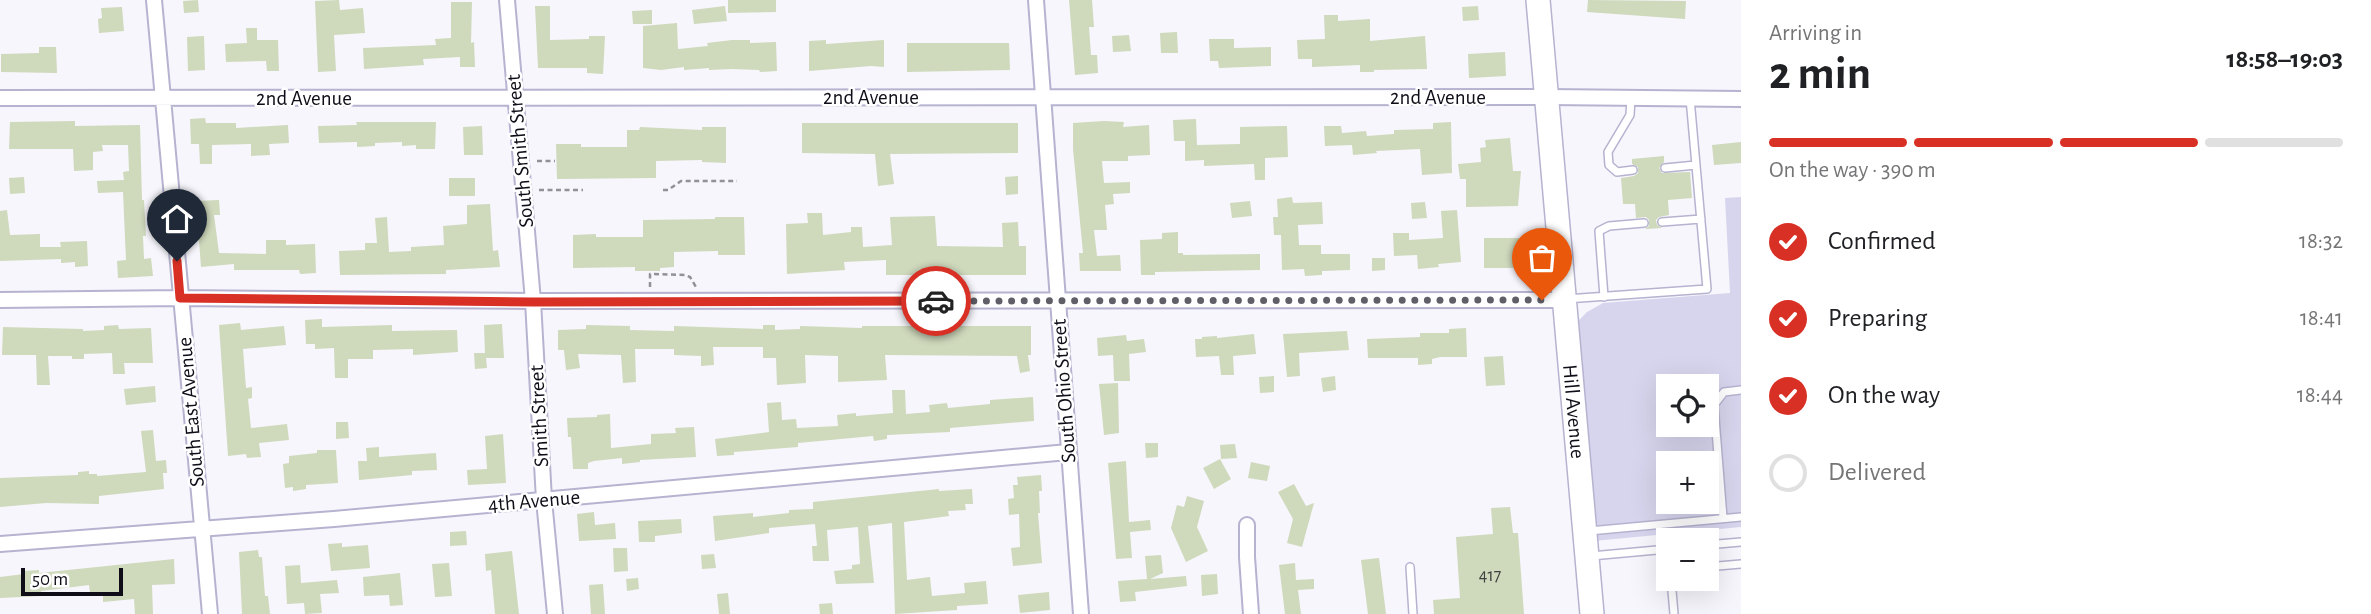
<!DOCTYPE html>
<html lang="en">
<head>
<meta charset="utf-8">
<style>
	body { margin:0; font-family:"Alegreya Sans",sans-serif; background:#f2f2f2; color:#202124; height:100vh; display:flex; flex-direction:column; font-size:26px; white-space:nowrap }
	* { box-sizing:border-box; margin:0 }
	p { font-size:23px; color:#757577 }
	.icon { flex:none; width:38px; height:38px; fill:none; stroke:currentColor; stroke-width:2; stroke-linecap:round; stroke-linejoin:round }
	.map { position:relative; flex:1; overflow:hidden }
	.sheet { display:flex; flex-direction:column; background:#fff; width:630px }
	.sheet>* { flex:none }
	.buttons { position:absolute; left:1656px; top:374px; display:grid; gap:14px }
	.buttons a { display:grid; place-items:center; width:63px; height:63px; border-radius:0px; background:#fff; box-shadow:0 7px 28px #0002; font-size:35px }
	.scale { position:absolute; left:21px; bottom:18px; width:102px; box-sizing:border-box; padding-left:7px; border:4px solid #0f0e18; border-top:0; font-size:19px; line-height:24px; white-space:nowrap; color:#0f0e18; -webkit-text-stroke:5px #fff; paint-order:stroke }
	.pin { position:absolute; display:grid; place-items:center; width:60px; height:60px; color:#fff; margin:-72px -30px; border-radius:50% 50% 50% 0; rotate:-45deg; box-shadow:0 0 7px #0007 }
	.pin .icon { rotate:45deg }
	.courier { position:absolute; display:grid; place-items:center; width:70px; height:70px; margin:-35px; border:5px solid #d93025; border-radius:50%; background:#fff; color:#222; box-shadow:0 2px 9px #0007 }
	.head em { font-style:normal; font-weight:700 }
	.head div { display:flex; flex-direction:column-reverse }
	.head { display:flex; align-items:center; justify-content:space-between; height:119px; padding:0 28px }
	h1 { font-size:46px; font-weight:700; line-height:52px }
	.bar { display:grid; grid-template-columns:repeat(4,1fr); gap:10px 7px; align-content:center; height:84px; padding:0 28px }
	.bar i { height:9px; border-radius:5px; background:#e0e0e0 }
	.bar .active { background:#d93025 }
	.bar p { grid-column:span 4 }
	ol { padding:0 28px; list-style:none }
	li { display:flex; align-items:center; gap:21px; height:77px }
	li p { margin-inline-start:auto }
	li .icon { padding:7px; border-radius:50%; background:#d93025; color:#fff; stroke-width:4 }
	li:last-child { color:#757577 }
	li i { width:38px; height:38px; border:4px solid #e0e0e0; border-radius:50% }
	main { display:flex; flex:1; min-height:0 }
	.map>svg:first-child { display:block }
	.green { fill:#d7d5ed; fill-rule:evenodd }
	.building { fill:#cfd9bc }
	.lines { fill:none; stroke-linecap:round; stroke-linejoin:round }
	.lane-casing { stroke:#b6b3d0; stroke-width:10 }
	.street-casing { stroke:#b6b3d0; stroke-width:18 }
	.primary-casing { stroke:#b6b3d0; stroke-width:26 }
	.path { stroke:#929199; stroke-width:2.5; stroke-dasharray:5 3.5; stroke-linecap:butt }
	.lane { stroke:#fff; stroke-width:7 }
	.street { stroke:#fff; stroke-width:14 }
	.primary { stroke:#fff; stroke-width:23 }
	.done { stroke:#605f68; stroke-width:7; stroke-dasharray:0 12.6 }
	.route { stroke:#d93025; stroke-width:9 }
	.labels { text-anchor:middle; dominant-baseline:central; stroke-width:5; stroke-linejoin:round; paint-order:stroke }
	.number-label { font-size:18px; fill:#3f4141 }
	.street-label { font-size:21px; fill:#0f0e18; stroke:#fff }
</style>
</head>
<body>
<main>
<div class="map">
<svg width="1741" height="614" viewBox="0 0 1741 614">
	<rect width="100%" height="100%" fill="#f7f6fc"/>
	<!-- green -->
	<path class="green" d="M1741 197V527L1594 541 1576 323 1587 312 1603 303 1730 293 1725 198ZM1668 387H1706V425H1668ZM1668 464H1706V502H1668Z"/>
	<!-- building -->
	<path class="building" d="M198 0 199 12 184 13 183 1Z
		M339 0 340 10 363 8 365 33 334 35 336 71 318 72 315 1Z
		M728 0H776V12L728 13Z
		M1069 0H1092L1094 27H1089L1091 55H1097L1098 73 1075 75Z
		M1588 0 1686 1 1685 19 1587 12Z
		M451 2H472L471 43 474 42 475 67H460V57L423 59 424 65 364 69 363 48 436 45 435 39 451 38Z
		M535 6H550V40L589 39V36H605L603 74 587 73V68H538Z
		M725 6 727 21 694 24 692 10Z
		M1478 6 1479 20 1463 21 1462 7Z
		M122 7 124 31 99 33 98 19 102 18 101 8Z
		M652 10V24H633L632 11Z
		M1324 15H1338V21L1370 19V41L1425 36 1427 69 1374 70V72H1360V65L1312 67V59H1298L1297 40 1325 39Z
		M677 23 678 49 708 46 707 43 732 40H750V43L776 42 777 71 760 72 759 70 732 69 709 70V68L684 70V67L661 70 643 68V26Z
		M246 28H257V40H278L279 71H267L266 61 226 62 225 44 247 43Z
		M1177 32 1178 53H1161L1160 33Z
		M1129 35 1131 51 1113 52 1112 36Z
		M204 36 205 70 188 71 187 37Z
		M1209 39H1234V48L1271 47V66L1219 68 1218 61H1210Z
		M826 40V44L884 40V67L871 66 809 71V41Z
		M907 43H1009L1010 70 907 72Z
		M39 47H56L57 73 1 72V54L39 53Z
		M1505 52 1506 76 1469 78 1468 54Z
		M205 118 206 123H236V128L288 125 289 143 269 144 270 155 251 156V144L212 145V164H200L199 144H191L190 119Z
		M1196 119 1197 145 1240 144V127L1287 126 1288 157 1265 158V180H1255L1254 164 1204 166V160L1185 161V141H1174L1173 120Z
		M75 121V126L140 125 142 200H144L146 236H143L144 259 151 258 153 276 118 278 117 261 126 260 123 192 98 193 97 181 124 180 123 172 129 171 128 145H102L103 151 93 152V170L74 171 73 149H9L10 122Z
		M1104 121 1124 122 1123 127 1149 125 1150 155 1128 156V161H1102L1104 183 1130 182V193L1113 194 1114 204 1105 205 1107 230H1094L1097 256 1120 255 1121 271H1080L1079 253H1083L1073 149V123Z
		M356 122H436L435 149H416V145L402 146V142L375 143V146L357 147V142L319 143 318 126 357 125Z
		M1451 122 1452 173 1422 175 1420 149 1376 151 1377 153 1353 155 1352 145 1325 146 1324 126H1341L1342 133 1366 131 1367 136 1394 134V130L1433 129V123Z
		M802 123H1018V153L890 154 894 184 878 186 875 154 802 153Z
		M482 126 483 155H464L463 127Z
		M640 127 702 130V127H726V163L702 162V160L656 161V178L557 179 556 144H581V147H627V130H639Z
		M1510 138 1513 171H1521L1518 206 1466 207V179H1460L1458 164 1481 162 1480 148 1486 147 1485 140Z
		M1741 142V163L1714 165 1712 145Z
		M1664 156V162L1659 168 1662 173 1690 172 1692 198 1668 200 1669 215 1659 217 1656 220 1657 225 1662 228 1645 229 1649 226V220L1646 217 1636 218 1635 204H1623L1621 178 1634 176 1638 173V167L1632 164V159Z
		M1018 176V194L1006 195 1005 177Z
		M24 177 25 193 10 194 9 178Z
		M449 178H475V196H449Z
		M1292 197 1293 203 1322 202 1323 224 1298 225 1299 245H1321V254H1350V270L1322 271V275L1305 276 1304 269 1282 270 1281 235H1274L1273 217H1278L1277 199Z
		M219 200 220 215H214L219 253 266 254V240H286V245L315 244 316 273 300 274 299 270H234V264L201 267 196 201Z
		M1250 201 1252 216 1232 218 1230 203Z
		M1425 202 1427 218 1412 219 1411 203Z
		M490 204 493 251 498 250 500 267 446 270V274L340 275 339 251 365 250V243H377L375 218 387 217 389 252 411 251V247L444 245 443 226 467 224V205Z
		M7 210 10 235 40 234V247H61L60 242 87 241 88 266 75 267V262L61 263V259L0 261V211Z
		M1457 210 1461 262 1438 264 1439 267 1418 269 1417 255 1394 256 1393 233H1409V240L1443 238 1441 211Z
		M807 213H822L823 235 851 232V227H862L863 247 892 245 890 217 935 216 937 246 1003 247 1002 223 1018 222 1019 246H1026V275H886V260L844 262 845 270 787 274 786 224 808 223Z
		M715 217H744L745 255H718V251L674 252V267L660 268V271H635V267L573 268V235L596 234V237H643V220L715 219Z
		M1178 232V253H1183V255L1260 254V270L1155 272V275H1141L1140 240 1162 239V233Z
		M1484 238H1528V268H1484Z
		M1372 258H1385V270L1372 271Z
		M322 319V327L392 325V331L457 330 458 352 413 355V349L373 350V359H348V378H335L334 348 315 349V344H306L305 320Z
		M240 323 241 330 284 326 286 345 243 349 246 388 252 387V398L248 399 251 428 287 424 289 440 259 443 261 457 247 458 246 454 228 456 219 325Z
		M502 324 504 358H486L487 368 475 369 474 353H485L484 325Z
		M118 325 119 329 151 328 153 363H124L125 374H113L112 353 84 354V359H72V356H48L50 385H37L36 355H2L3 327 83 329V331L104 330V326Z
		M586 325 630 326V330L674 331V326L763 329V325H775V330L800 329V326L862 328V326H1031V355H1028L1030 371 1020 373 1017 356 885 355 887 380 838 382V356L805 355 806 383 777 385 776 358H763V347H713L714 365 701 366V356L674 355V349H635L636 382 623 383 621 355 578 354 580 368 566 370 564 350H558V330L586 329Z
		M1466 328 1467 357H1440L1432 359V364L1418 365V358H1368L1367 339 1420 337V333H1449V329Z
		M1347 331 1349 350 1299 353 1300 376 1287 377 1283 334Z
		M1254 334 1256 354 1233 356 1234 375H1221L1219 356 1196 357 1195 339H1202V337L1217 336V338Z
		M1126 335 1127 341 1144 339 1146 352 1129 354 1130 381H1114L1113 355 1098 356 1097 338Z
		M1503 356 1505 385 1486 386 1484 357Z
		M1274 376V392L1260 393 1259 377Z
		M1335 376 1336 390 1323 392 1321 378Z
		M1118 383 1119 433 1104 435 1099 384Z
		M155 386 156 402 126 405 124 389Z
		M892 390H905L906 414 930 412 929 405 947 403 948 408 990 404V400L1033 397 1034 421 950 428V432L887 435V439L874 441 873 436 798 443V447L734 452V455L717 456 715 439 769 432 767 403 781 402 782 420 796 419 797 428 838 426 837 415 856 413V416L893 413Z
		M610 414 611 448 651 444V434L676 433 675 428 694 427 696 457 640 460V462L622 464V458L594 461 588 463V469H573L571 437H568L567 418 597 417V415Z
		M336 422H348L349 438 336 439Z
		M153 430 156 461 166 460 167 473H163L164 489 99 496V504L46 503 0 507V478L78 475V472L89 471V474H97V476L146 472 141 431Z
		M503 434 506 483 468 485 467 470 487 469 485 436Z
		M1145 443H1158V457L1146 458Z
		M1235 444 1237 458 1221 459 1220 445Z
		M379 447V457L436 453 437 470 412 471V475L359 480 358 461H367L366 448Z
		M317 450H336L338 483 306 485V489L293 491V487L285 488 283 464 289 463V456L317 453Z
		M1220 459 1231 479 1214 489 1203 468Z
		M1126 461 1129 522 1150 520 1151 530 1130 532 1132 558 1116 559 1108 463Z
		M1251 462 1270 466 1267 481 1248 478Z
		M1041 475 1042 491H1039L1040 513H1038L1042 563 1013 566 1011 548 1020 547 1019 514 1009 515 1008 499 1014 498 1013 485H1018L1017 477Z
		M1294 484 1306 506 1314 503 1302 547 1287 543 1293 519 1278 492Z
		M939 489V491L972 489 973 504H965L966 510 948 511 949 516 904 522 907 580 930 577 932 596 965 593 964 583 986 581 988 604 957 606V610L895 614 892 523 868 526 874 583 836 584 834 571 852 569V565L860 564 858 527 827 530 829 561H813L812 546H817L815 524 769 528V533L715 541 713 516 753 513V517L789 513V510L813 509V502Z
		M1187 496 1204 501 1197 527 1208 551 1186 562 1171 528 1177 505 1184 507Z
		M1510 507 1513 533H1518L1524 614H1434L1433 600 1460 598 1456 537 1493 534 1491 508Z
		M594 512 595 525 615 523 616 539 579 541 577 514Z
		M681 519 682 533 655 536V542H639L638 521Z
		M466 531 467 545 450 546V532Z
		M342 543V547L368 545 370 568 331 571 328 544Z
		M613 548H627L628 571 614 572Z
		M258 550 259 557H262L265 596H268L270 614H242L239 552Z
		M512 551 519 614H495L491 570 486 571 485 554Z
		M714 554 716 568 702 569 701 555Z
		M1161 555 1163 573 1150 579 1186 576 1187 586 1135 592 1136 601 1120 602 1118 581 1147 579 1145 556Z
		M1379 558 1386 614H1368L1361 560Z
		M174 559 175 584 152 585 153 614H135L134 599 103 602V592L90 593 89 585 41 591 42 596 0 598V577L24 574V571L39 570V573Z
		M449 563 452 596 435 597 432 564Z
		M1295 563 1296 580 1314 579V589L1298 590 1301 614H1285L1279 565Z
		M300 565 301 583 337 580 339 593 320 594 322 613 305 614 304 603 287 604 285 566Z
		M400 573 403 605 390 606 389 595 364 596 363 577Z
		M1217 574 1218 594 1202 596 1201 575Z
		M638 578 639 589 627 591 626 579Z
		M603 584 605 614H591L589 585Z
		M1049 592 1050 610 1020 613 1018 595Z
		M728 593 730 614H719L717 594Z
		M832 603 833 614H820L819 604Z"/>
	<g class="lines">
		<!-- lane casing -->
		<g class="lane-casing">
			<path id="lane" d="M1631 98 1630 115 1608 152 1609 165 1617 172 1633 170
				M1665 168 1696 165
				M1662 222 1701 219
				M1604 297 1599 231 1609 226 1644 223
				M1566 299 1707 289 1690 98
				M1723 518 1714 405 1724 392 1741 390
				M1589 531 1741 517
				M1706 545 1741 542
				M1591 556 1668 549
				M1410 567 1413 614
				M1706 567 1741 564
				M1671 579 1674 614"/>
		</g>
		<!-- street casing -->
		<g class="street-casing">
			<path id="street" d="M154 0 210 614
				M507 0 533 301 544 500 555 614
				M1036 0 1081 614
				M0 98 1548 97 1741 99
				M0 300 180 298 533 301 1565 300
				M1247 525V557L1251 614
				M0 544 334 519 1068 452"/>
		</g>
		<!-- primary casing -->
		<g class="primary-casing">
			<g id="primary">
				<path id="s1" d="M1538 0 1592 614"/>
			</g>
		</g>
		<!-- path -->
		<path class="path" d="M537 161H555
			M539 190H583
			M663 190H668L681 181H737
			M650 287V274L685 275 690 277 696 287"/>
		<!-- lane -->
		<use href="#lane" class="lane"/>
		<!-- street -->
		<use href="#street" class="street"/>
		<!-- primary -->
		<use href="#primary" class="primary"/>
	</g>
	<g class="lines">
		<!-- done -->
		<path class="done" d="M936 301 1542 300"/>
		<!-- route -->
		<path class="route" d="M177 261 180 298 533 302 936 301"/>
	</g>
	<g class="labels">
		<!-- number labels -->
		<g class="number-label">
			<text x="1490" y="576">417</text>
		</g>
		<!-- street labels -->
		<g class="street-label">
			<text x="871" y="97">2nd Avenue</text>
			<text x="1438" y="97">2nd Avenue</text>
			<text x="304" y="98">2nd Avenue</text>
			<text transform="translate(520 151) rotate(-95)">South Smith Street</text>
			<text transform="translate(1064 391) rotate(-94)">South Ohio Street</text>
			<text transform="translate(191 412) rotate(-95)">South East Avenue</text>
			<text stroke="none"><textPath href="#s1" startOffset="413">Hill Avenue</textPath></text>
			<text transform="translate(539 416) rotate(-93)">Smith Street</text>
			<text transform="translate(534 501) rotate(-5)">4th Avenue</text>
		</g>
	</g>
</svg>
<div class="buttons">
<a><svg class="icon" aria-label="locate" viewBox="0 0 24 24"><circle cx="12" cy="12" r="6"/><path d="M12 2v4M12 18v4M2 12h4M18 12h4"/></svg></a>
<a>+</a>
<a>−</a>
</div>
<div class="scale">50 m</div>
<div class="pin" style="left:1542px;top:300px;background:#ea580c"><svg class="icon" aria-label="bag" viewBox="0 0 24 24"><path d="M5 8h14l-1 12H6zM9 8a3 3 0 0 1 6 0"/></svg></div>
<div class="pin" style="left:177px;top:261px;background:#1f2937"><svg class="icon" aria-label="home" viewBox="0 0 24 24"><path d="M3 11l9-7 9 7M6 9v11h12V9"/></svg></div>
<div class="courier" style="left:936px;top:301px"><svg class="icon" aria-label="car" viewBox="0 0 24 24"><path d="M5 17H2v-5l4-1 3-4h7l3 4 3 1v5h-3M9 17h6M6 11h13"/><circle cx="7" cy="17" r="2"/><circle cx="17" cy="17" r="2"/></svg></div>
</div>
<section class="sheet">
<div class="head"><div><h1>2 min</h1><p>Arriving in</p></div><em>18:58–19:03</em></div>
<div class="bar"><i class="active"></i><i class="active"></i><i class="active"></i><i></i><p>On the way · 390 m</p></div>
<ol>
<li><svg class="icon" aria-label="check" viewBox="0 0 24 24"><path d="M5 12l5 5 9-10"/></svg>Confirmed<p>18:32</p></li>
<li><svg class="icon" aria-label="check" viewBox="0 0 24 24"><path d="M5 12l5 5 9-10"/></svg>Preparing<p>18:41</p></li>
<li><svg class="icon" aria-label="check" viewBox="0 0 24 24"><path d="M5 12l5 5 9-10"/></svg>On the way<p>18:44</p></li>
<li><i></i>Delivered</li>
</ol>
</section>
</main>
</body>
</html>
